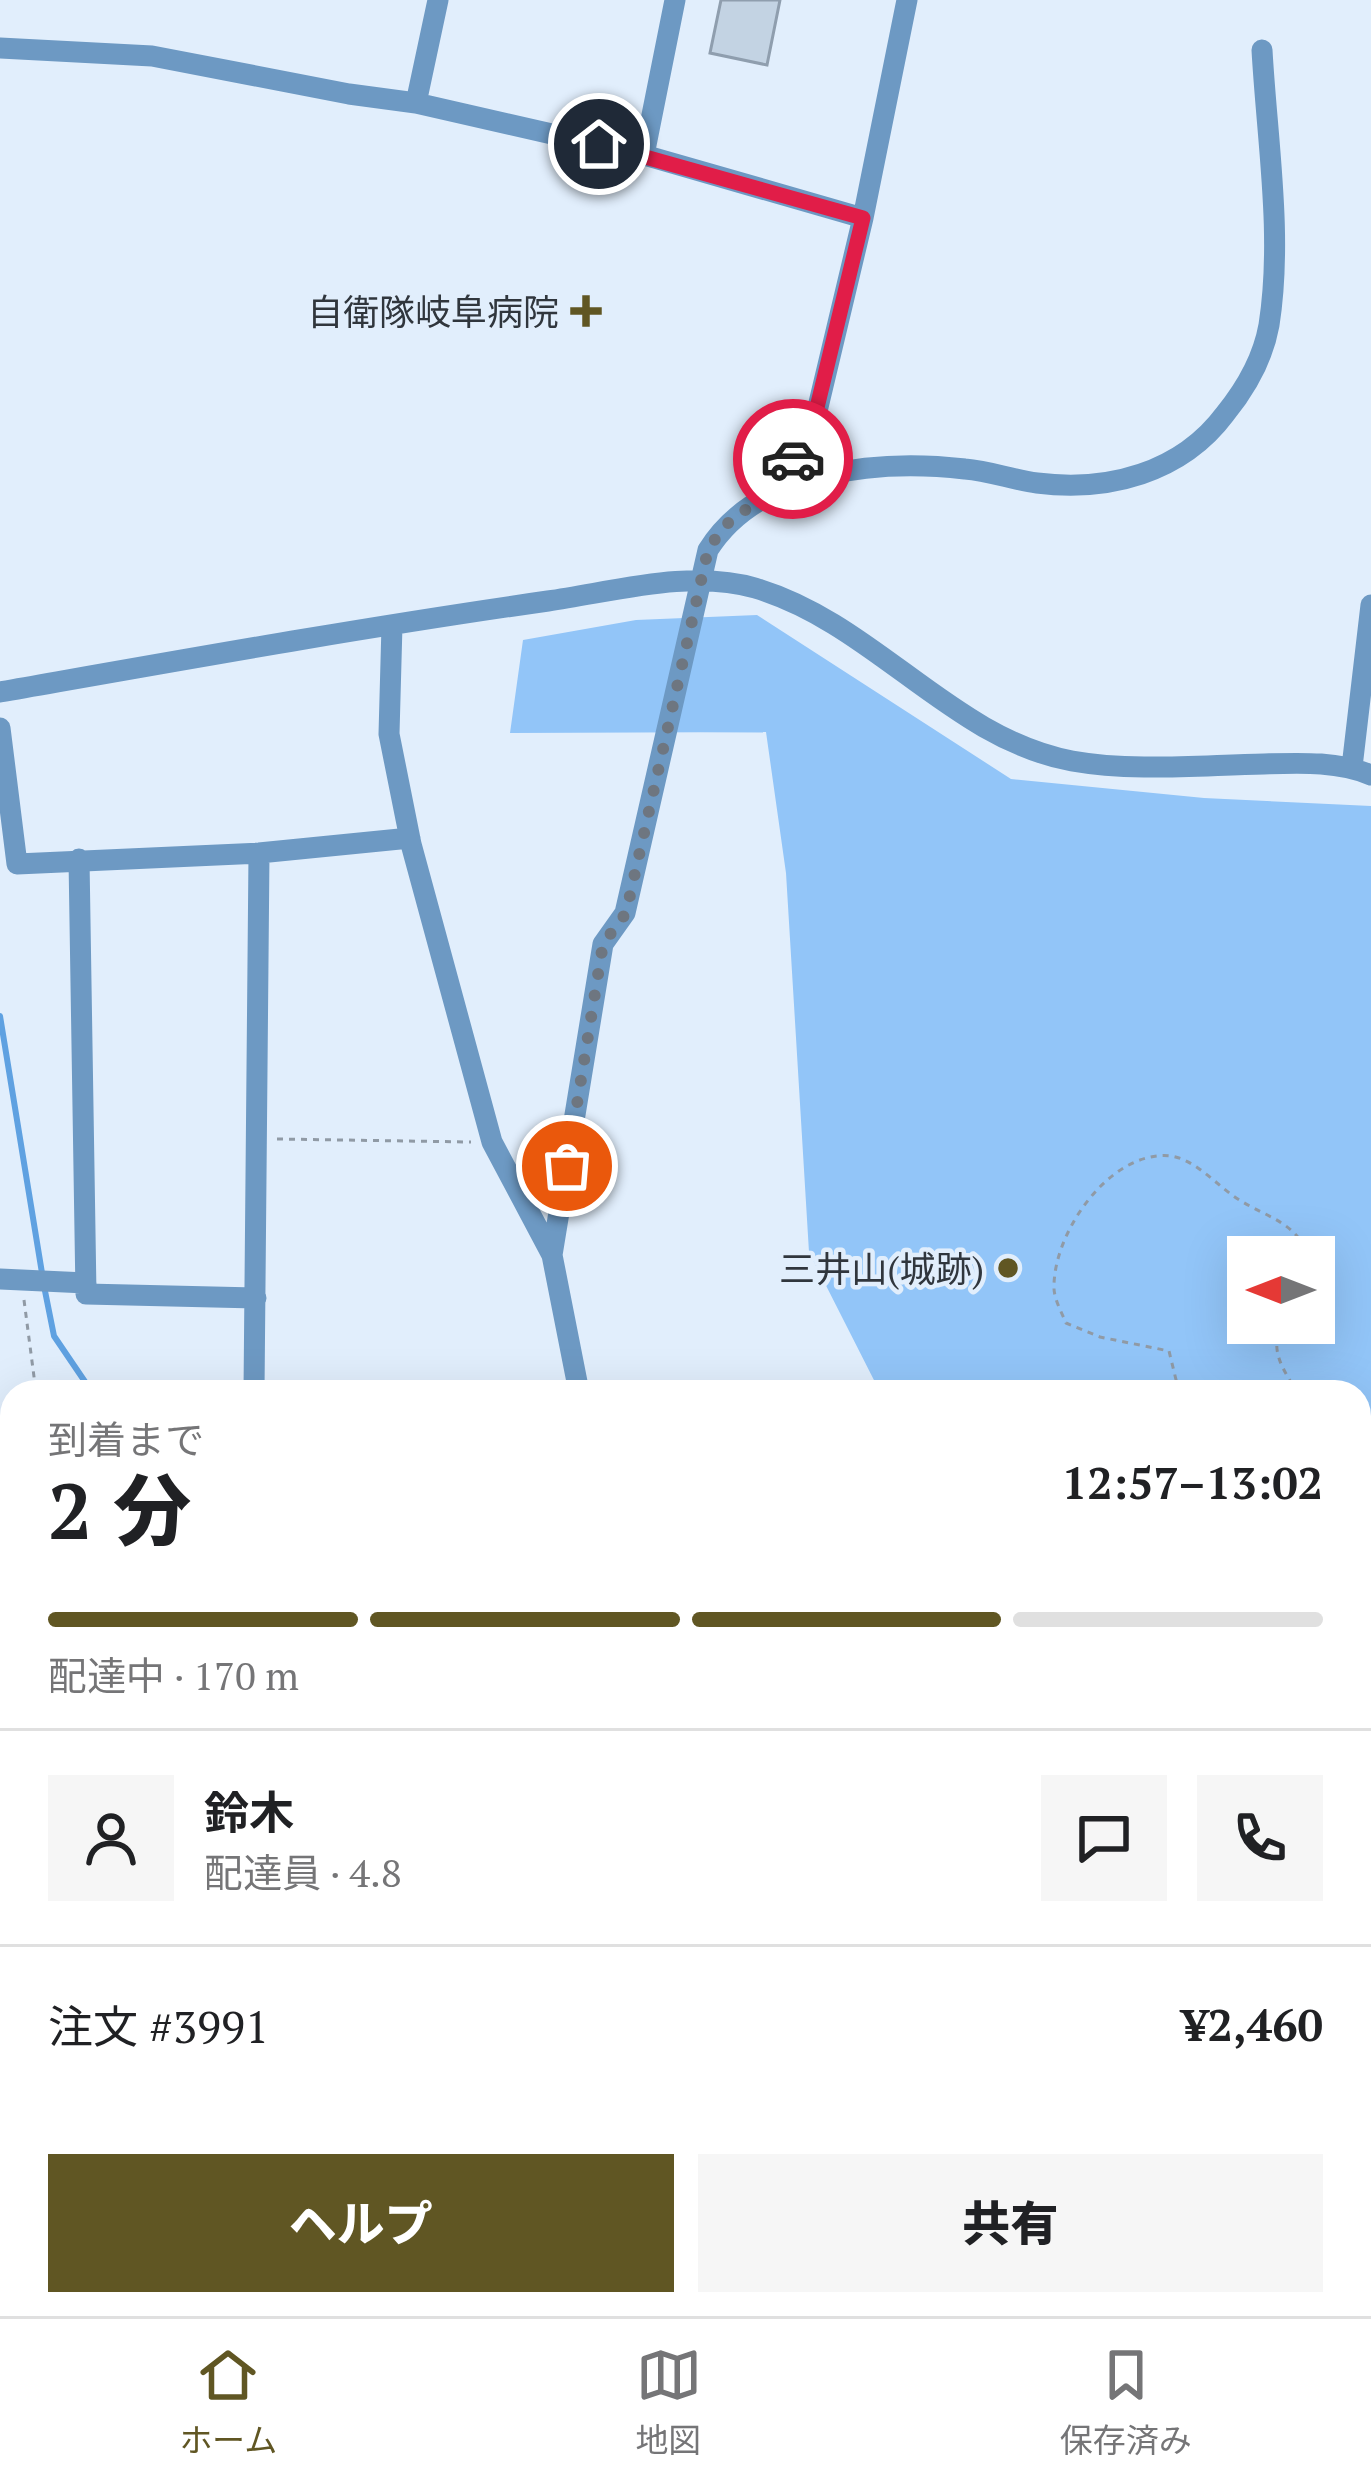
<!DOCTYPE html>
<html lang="ja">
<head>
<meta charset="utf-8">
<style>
	body { margin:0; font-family:"PT Serif","Noto Sans JP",serif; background:#f6f6f6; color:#202124; height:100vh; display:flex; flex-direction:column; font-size:45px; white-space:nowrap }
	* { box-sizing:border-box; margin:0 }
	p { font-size:39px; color:#757577 }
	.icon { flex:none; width:66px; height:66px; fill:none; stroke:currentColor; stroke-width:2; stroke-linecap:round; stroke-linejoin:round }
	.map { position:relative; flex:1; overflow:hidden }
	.sheet { position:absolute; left:0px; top:1380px; width:1371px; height:936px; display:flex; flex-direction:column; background:#fff; border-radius:36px 36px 0 0; box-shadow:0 12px 48px #0002 }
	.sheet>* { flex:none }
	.needle { width:78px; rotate:270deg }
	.fabs { position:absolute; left:1227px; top:1236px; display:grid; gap:24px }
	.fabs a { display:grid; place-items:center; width:108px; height:108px; border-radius:0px; background:#fff; box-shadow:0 12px 48px #0002; font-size:60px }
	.pin { position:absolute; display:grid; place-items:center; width:102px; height:102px; color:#fff; margin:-51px; border:6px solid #fff; border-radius:50%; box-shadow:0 3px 12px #0007 }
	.courier { position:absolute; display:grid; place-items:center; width:120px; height:120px; margin:-60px; border:9px solid #e11d48; border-radius:50%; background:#fff; color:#222; box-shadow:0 3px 15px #0007 }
	.headline em { font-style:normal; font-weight:800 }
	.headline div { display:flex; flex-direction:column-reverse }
	.headline { display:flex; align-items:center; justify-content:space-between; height:204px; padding:0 48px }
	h1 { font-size:78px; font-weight:800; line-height:90px }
	.bar { display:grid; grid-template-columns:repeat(4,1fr); gap:18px 12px; align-content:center; height:144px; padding:0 48px }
	.bar i { height:15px; border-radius:9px; background:#e0e0e0 }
	.bar .current { background:#605623 }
	.bar p { grid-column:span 4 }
	.line { display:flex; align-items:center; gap:30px; padding:0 48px; border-top:3px solid #e0e0e0 }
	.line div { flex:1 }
	.round { display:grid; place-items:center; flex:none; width:126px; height:126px; border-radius:0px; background:#f6f6f6 }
	.cta { display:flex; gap:24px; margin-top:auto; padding:24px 48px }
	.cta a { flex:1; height:138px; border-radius:0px; background:#605623; color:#fff; font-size:48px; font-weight:800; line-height:138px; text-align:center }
	.cta a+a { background:#f6f6f6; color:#202124 }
	.dock { display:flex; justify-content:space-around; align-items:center; height:168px; border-top:3px solid #e0e0e0; background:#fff; font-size:33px; color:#757577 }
	.dock a { display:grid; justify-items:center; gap:6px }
	.dock .current { color:#605623 }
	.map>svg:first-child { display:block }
	.green { fill:#92c5f8; fill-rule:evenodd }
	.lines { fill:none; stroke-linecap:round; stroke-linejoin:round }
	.stream { stroke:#5fa1e1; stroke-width:6 }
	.river { stroke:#5fa1e1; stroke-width:36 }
	.building { fill:#c3d3e3; stroke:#8f9eae; stroke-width:3 }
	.path { stroke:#909aa5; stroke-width:3; stroke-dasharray:6 6; stroke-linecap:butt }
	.minor { stroke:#6d99c3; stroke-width:21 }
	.done { stroke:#6e7680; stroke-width:12; stroke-dasharray:0 21.6 }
	.route { stroke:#e11d48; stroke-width:15 }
	.poi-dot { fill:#605623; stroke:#e1eefc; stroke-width:4.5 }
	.labels { text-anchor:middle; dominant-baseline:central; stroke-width:9; stroke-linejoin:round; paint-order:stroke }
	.poi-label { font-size:36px; fill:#30363d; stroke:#e1eefc; text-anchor:end }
</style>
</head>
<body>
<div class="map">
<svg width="1371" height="2316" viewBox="0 0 1371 2316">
	<rect width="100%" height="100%" fill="#e1eefc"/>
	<!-- green -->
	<path class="green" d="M757 615 1011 779 1204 798 1371 806V2158H1359V1392H880L809 1252 786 873 766 732 510 733 523 640 636 620ZM1248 1257H1314V1323H1248Z"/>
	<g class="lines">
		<!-- stream -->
		<path class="stream" d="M0 1016 42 1273
			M44 1286 54 1336 92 1392
			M87 2316 90 2304"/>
		<!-- river -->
		<path class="river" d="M1359 2169 1371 2170
			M657 2316 678 2304"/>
	</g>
	<!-- building -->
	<path class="building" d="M721 0H780L767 65 710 53Z"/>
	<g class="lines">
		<!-- path -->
		<path class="path" d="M277 1139 471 1142
			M24 1300 36 1392
			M1283 1323C1268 1349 1283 1369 1297 1392
			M1179 1392 1169 1351 1100 1337 1066 1323C1062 1313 1054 1299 1054 1288 1053 1232 1111 1149 1171 1156 1197 1160 1219 1188 1241 1201 1269 1218 1297 1223 1309 1257
			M1359 1454 1371 1462
			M1359 1736 1371 1751
			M1359 2028 1371 2017
			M1359 2037 1371 2038
			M1228 2304 1229 2316
			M1320 2304 1371 2313
			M1033 2316 1140 2304"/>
		<!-- minor -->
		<path class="minor" d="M0 48 152 56 349 94 416 103 644 155 863 218
			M416 103 438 0
			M644 155 675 0
			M771 495 813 428 863 218 907 0
			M392 625 389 734 411 844 492 1142 552 1255 579 1392
			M0 692C182 660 365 627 548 601 613 592 690 569 755 588 874 623 952 739 1072 761 1134 772 1202 765 1264 764 1299 763 1338 761 1371 775
			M0 728 17 864 259 853 410 838
			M1352 767 1371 605
			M79 859 86 1294 256 1298
			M552 1255 603 944 625 913 708 550C758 470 879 459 965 469 990 471 1013 480 1037 483 1108 492 1181 473 1225 414 1246 388 1263 359 1269 325 1283 236 1267 140 1262 50
			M0 1279 86 1283
			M254 1392 259 853
			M0 1603 12 1604
			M0 1974H12
			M1359 2244 1371 2245
			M0 2302H12
			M169 2304 541 2308
			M819 2316 846 2304"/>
	</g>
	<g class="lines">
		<!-- done -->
		<path class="done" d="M567 1166 603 944 626 913 708 550 723 527 757 501 770 496 793 459"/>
		<!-- route -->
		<path class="route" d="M599 144 863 218 812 428 793 459"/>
	</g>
	<!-- markers -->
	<g class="poi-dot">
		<path d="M580 293h12v12h12v12h-12v12h-12v-12h-12v-12h12z"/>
		<circle cx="1008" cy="1268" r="12"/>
	</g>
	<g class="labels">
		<!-- poi labels -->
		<g class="poi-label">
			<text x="559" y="311">自衛隊岐阜病院</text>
			<text x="984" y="1268">三井山(城跡)</text>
		</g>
	</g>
</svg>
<div class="fabs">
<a><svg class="needle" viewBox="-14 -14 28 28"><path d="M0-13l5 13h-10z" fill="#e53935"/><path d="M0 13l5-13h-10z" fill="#757577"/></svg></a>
</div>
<div class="pin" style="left:567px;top:1166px;background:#ea580c"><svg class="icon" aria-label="bag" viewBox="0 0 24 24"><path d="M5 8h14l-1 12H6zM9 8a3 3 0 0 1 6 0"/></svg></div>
<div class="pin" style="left:599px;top:144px;background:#1f2937"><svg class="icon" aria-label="home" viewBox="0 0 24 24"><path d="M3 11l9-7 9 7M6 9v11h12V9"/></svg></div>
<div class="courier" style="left:793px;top:459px"><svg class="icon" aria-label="car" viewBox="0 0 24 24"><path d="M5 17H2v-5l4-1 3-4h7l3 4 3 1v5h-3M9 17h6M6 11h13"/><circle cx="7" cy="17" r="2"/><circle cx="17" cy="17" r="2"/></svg></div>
<section class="sheet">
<div class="headline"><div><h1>2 分</h1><p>到着まで</p></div><em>12:57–13:02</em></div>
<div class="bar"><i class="current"></i><i class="current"></i><i class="current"></i><i></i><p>配達中 · 170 m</p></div>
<div class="line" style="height:216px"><a class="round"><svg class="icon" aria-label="person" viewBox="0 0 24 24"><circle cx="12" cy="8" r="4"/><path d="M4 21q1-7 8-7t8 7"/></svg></a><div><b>鈴木</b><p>配達員 · 4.8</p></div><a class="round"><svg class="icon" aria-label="chat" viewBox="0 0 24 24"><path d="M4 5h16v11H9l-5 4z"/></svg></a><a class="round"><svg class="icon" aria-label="phone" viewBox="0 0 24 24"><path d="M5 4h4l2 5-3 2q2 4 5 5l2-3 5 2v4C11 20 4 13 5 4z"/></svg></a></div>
<div class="line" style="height:156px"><div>注文 #3991</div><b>¥2,460</b></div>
<div class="cta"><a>ヘルプ</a><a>共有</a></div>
</section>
</div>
<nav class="dock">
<a class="current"><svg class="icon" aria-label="home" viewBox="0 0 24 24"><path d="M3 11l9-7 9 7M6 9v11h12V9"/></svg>ホーム</a>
<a><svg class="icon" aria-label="map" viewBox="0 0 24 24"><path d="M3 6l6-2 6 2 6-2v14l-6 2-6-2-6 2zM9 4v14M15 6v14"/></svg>地図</a>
<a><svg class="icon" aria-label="saved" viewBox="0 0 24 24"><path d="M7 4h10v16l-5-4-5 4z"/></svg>保存済み</a>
</nav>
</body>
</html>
